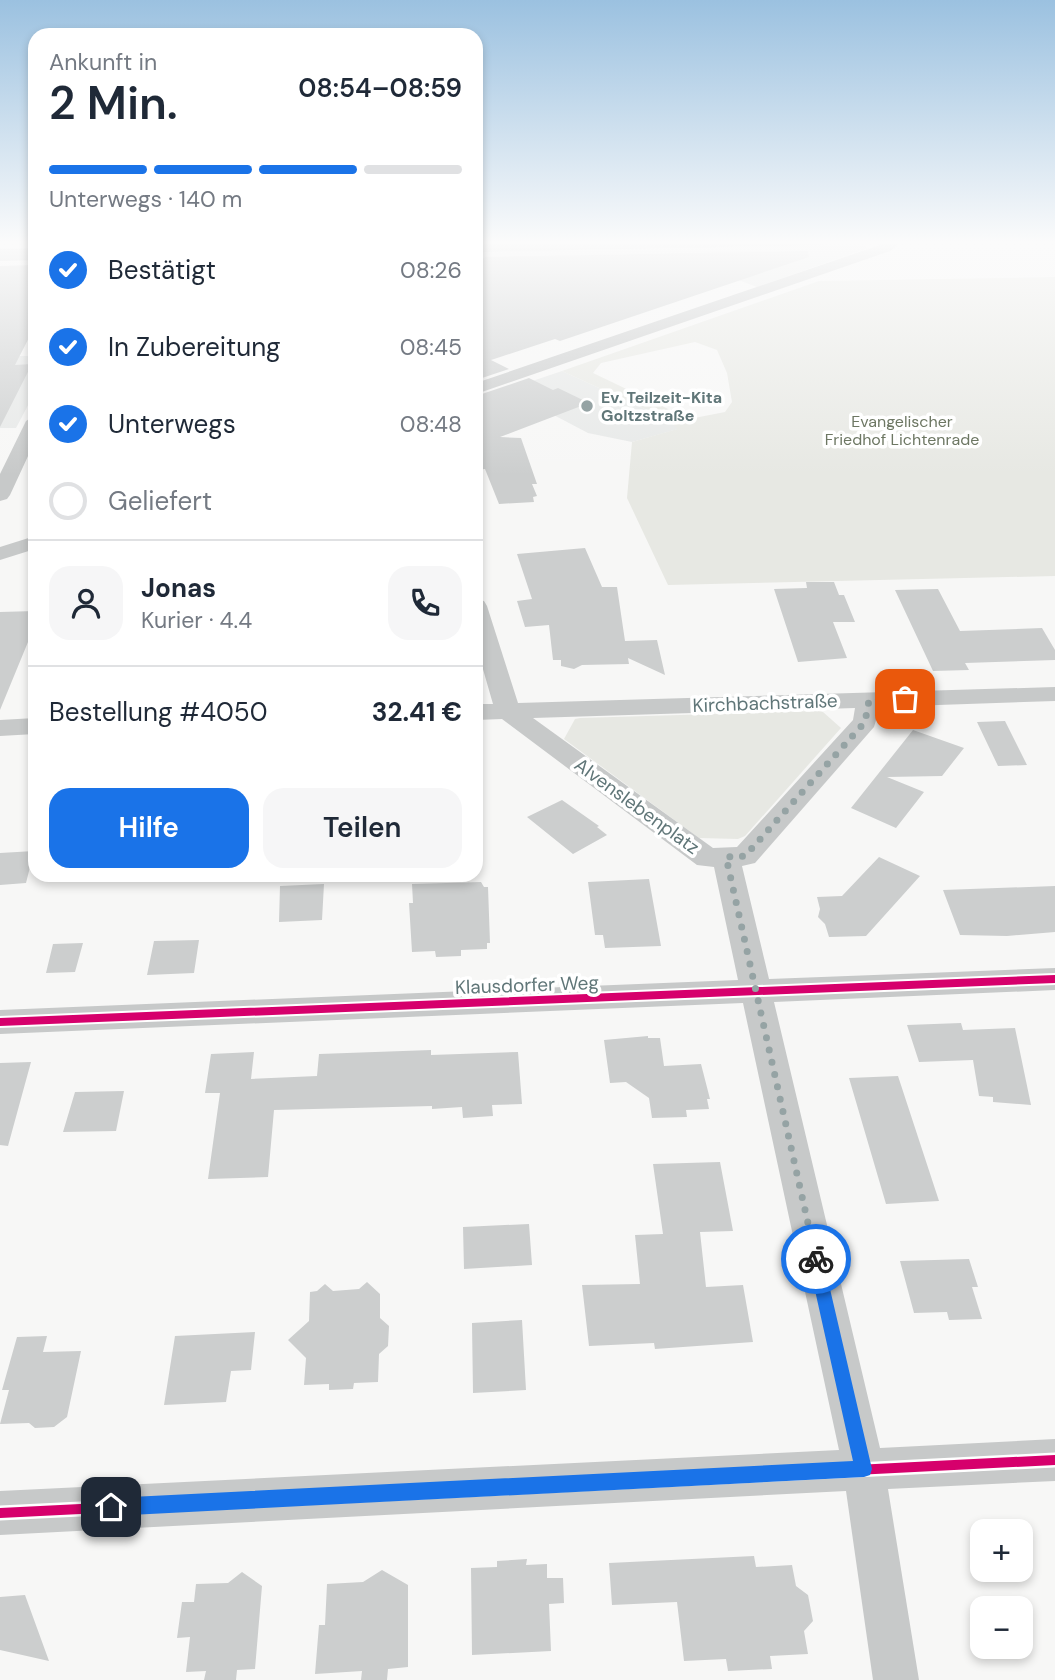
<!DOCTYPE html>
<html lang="de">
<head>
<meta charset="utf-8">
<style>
	body { margin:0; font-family:"DM Sans",sans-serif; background:#f6f6f7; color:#1f2937; height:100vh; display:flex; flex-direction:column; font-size:26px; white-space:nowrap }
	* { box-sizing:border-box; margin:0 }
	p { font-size:23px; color:#747a83 }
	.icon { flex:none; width:38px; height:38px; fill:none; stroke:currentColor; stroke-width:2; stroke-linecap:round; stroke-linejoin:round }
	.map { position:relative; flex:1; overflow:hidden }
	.details { position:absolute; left:28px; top:28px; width:455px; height:854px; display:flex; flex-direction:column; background:#fff; border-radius:21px; box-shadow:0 4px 10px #0003 }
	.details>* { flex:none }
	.fabs { position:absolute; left:970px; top:1519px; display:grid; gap:14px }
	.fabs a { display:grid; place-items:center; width:63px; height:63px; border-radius:14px; background:#fff; box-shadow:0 4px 10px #0003; font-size:35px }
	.pin { position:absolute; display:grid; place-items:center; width:60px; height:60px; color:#fff; margin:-30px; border-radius:14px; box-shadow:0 4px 10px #0006 }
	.courier { position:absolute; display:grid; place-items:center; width:70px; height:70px; margin:-35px; border:5px solid #1a73e8; border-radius:50%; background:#fff; color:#222; box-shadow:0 2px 9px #0007 }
	.overview em { font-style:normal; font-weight:600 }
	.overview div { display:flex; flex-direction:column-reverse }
	.overview { display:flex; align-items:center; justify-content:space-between; height:119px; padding:0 21px }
	h1 { font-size:46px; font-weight:600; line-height:52px }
	.bar { display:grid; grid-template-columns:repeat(4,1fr); gap:10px 7px; align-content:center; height:84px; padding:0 21px }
	.bar i { height:9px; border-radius:5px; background:#e0e1e3 }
	.bar .selected { background:#1a73e8 }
	.bar p { grid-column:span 4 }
	.line { display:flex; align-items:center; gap:18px; padding:0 21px; border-top:2px solid #e0e1e3 }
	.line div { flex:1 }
	.round { display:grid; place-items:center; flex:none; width:74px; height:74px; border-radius:21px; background:#f6f6f7 }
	ol { padding:0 21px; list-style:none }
	li { display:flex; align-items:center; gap:21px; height:77px }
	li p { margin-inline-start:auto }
	li .icon { padding:7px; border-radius:50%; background:#1a73e8; color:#fff; stroke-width:4 }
	li:last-child { color:#747a83 }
	li i { width:38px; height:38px; border:4px solid #e0e1e3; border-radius:50% }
	.button { display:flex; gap:14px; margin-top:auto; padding:14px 21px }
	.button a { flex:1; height:80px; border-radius:21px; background:#1a73e8; color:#fff; font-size:28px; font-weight:600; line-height:80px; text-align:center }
	.button a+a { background:#f6f6f7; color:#1f2937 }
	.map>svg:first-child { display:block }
	.built { fill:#e6e8e7 }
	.green { fill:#e7e8e3; fill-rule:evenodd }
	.building { fill:#cccece }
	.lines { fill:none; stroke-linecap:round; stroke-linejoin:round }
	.minor { fill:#c7c9c9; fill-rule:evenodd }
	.tertiary { fill:#c7c9c9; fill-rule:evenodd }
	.cycleway-far1-casing { stroke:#fff; stroke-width:12 }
	.cycleway-casing { stroke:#fff; stroke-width:15 }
	.cycleway-far1 { stroke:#d6006c; stroke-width:8 }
	.cycleway { stroke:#d6006c; stroke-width:10 }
	.route { fill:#1a73e8 }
	.done { stroke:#95a3a4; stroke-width:7; stroke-dasharray:0 12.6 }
	.poi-dot { fill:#95a3a4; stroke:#fff; stroke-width:2.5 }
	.labels { text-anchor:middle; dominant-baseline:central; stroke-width:7; stroke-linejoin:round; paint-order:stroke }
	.far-poi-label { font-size:16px; font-weight:bold; fill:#607678; stroke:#fff; text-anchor:start }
	.far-park-label { font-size:16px; fill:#6d7763; stroke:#fff }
	.street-label { font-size:19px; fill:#607678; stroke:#fff }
</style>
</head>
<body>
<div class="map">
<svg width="1055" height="1680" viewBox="0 0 1055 1680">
	<rect width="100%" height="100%" fill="#f7f7f6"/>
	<!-- built -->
	<path class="built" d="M859 244 868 248 757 287 715 271 476 288V250Z
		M0 356H35V392L16 428H0Z
		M562 371 671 421 678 429 632 442 588 433 506 390Z"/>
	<!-- green -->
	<path class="green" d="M1055 277V576L668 585 627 498 632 442 677 429 671 421 562 371 819 281ZM695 342 717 350 727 373 732 402 725 412 689 419 593 373 601 363Z
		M817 711 823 712 841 728 745 836 738 839 699 838 564 739 575 719 580 718Z"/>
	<!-- building -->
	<path class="building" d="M808 251 809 257 560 341 555 339 491 360 509 369 476 380V261L486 257Z
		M35 265V326L15 365 32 364 0 427V266Z
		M529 378 553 390 558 388 589 403 500 437 521 438 537 484H532L537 496 533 497 534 502 499 504 485 469 476 470V396Z
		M585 548 602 587H617L625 641 657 640 665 675 628 658 629 664 582 665 574 669 561 666V660H553L549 625 525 627 517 601 532 599 517 554Z
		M806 582H834L839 595H844L855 622H833L847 658 798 662 774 589 807 588Z
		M938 589 960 631 1042 628 1055 650V660L965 663 969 670 933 671 895 590Z
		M35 611V625L0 710V612Z
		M1005 721 1027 765 998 766 977 722Z
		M913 730 964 748 942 776 887 777 924 792 896 828 851 808Z
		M562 800 599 826 597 827 607 835 573 854 527 817Z
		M34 851 26 883 0 885V853Z
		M879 857 920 876 866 936 829 937 825 924 818 917 820 909 817 897 842 896Z
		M649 879 661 946 605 948 603 935H595L588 882Z
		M481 882 484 887H488L490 943H487V949L461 950V956L436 957 435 951 412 952 409 903H413L412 884Z
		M324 884 322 920 279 922 280 886Z
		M1055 886V932L1007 936 960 935 943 890Z
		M199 940 194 973 147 975 154 941Z
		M83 943 75 972 46 973 53 944Z
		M961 1023 963 1030 1015 1028 1031 1105 993 1102V1097L979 1096 973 1060 919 1062 907 1025Z
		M648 1036V1038H660L664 1066 701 1064 710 1099H707L709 1109 686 1110 687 1117 652 1118 649 1098 626 1082 610 1083 604 1040Z
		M431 1050V1055L518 1052 522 1104 492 1105 493 1116 463 1118 462 1107 432 1109V1106L274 1110 268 1177 208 1179 220 1093H205L211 1054 254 1052 251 1079 317 1076 319 1054Z
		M31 1062 8 1146 0 1145V1063Z
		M898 1076 918 1137 939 1201 886 1204 849 1078Z
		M124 1091 116 1131 63 1132 75 1092Z
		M720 1162 733 1231 700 1232 706 1287 743 1285 753 1342 655 1349 654 1343 589 1346 582 1285 640 1284 635 1235 663 1234 653 1164Z
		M529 1224 532 1265 464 1269 463 1227Z
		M969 1259 978 1287H972L982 1319 949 1320 947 1312 914 1313 900 1261Z
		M367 1282 380 1294V1318L389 1326 388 1346 379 1354 378 1382 354 1383 353 1389 329 1390V1384L304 1385 306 1358 288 1340 309 1321 310 1292 317 1291 325 1284 333 1291 359 1289Z
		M522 1320 526 1390 473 1393 472 1323Z
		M255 1332 251 1370 231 1371 226 1402 164 1405 175 1336Z
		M47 1336 43 1352 81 1351 67 1417 54 1427 35 1428 29 1423 0 1424 9 1390H2L17 1337Z
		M754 1556 756 1567 792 1565 796 1586 808 1595 813 1621 804 1631 808 1654 770 1656 772 1669 728 1671 726 1659 684 1661 677 1602 612 1605 609 1563Z
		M527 1559 526 1565 547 1564V1578H563L564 1603 549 1604 551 1651 472 1655 471 1568 497 1567V1561Z
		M382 1570 408 1585V1667L388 1669 387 1680H361L362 1671 315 1674 319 1625H325L327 1584 363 1582Z
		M242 1572 262 1586 255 1669 237 1670 236 1680H204L206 1671 186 1672 190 1637 177 1638 182 1602H194L196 1584 228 1583Z
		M25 1595 49 1661 0 1650V1597Z"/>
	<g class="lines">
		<!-- minor -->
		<path class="minor" d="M884 240H898V245L890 251 476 394V383L880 245Z
			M35 415V441L10 495 7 499 0 501V474L26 421Z
			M35 536V549L0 560V547Z
			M476 599 484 601 487 606 518 703 1055 687V701L880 707 874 727 755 863 742 866 769 979 1055 968V990L774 1002 880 1448 1055 1439V1481L888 1489 919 1680H873L846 1491 0 1535V1491L839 1450 743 1003 0 1034V1010L738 980 714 867 697 865 502 719 476 720V704H493L476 645ZM855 708 853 720 737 847 713 848 533 718Z
			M35 718V734L0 736V720Z"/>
		<!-- tertiary -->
		<path class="tertiary" d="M476 240H832L823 245 476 252Z
			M35 248V260L0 261V249Z"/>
		<!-- cycleway-far1 casing -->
		<g class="cycleway-far1-casing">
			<path id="cycleway-far1" d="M0 1022 1055 979"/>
		</g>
		<!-- cycleway casing -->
		<g class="cycleway-casing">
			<path id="cycleway" d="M0 1513 1055 1460"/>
		</g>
		<!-- cycleway-far1 -->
		<use href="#cycleway-far1" class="cycleway-far1"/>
		<!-- cycleway -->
		<use href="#cycleway" class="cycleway"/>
	</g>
	<!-- sky -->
	<linearGradient id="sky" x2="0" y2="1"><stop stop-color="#9bc1e0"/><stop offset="0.51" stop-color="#fbfbfb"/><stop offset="1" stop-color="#fbfbfb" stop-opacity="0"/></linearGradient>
	<rect width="1055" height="475" fill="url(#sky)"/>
	<!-- route -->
	<path class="route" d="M816 1253 823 1259 872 1469 870 1475 864 1477 111 1516 105 1513 103 1507 105 1501 111 1498 853 1461 808 1259Z"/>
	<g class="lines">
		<!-- done -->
		<path class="done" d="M816 1259 726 857 745 856 865 722 869 700 905 699"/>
	</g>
	<!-- markers -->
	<circle class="poi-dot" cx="587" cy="406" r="7"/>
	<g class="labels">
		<!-- far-poi labels -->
		<g class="far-poi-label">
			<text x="601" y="397">Ev. Teilzeit-Kita<tspan x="601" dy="18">Goltzstraße</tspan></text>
		</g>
		<!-- far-park labels -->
		<g class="far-park-label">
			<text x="902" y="421">Evangelischer<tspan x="902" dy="18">Friedhof Lichtenrade</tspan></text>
		</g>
		<!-- street labels -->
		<g class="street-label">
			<text transform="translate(765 703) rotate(-2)">Kirchbachstraße</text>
			<text transform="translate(637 806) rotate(36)">Alvenslebenplatz</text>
			<text transform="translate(527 985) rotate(-2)">Klausdorfer Weg</text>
		</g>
	</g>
</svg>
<div class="fabs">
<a>+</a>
<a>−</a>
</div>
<div class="pin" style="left:905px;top:699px;background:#ea580c"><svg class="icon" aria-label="bag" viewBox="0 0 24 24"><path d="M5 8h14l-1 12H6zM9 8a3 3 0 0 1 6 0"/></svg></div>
<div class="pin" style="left:111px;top:1507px;background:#1f2937"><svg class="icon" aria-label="home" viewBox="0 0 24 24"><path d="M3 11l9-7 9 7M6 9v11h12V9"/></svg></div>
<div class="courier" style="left:816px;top:1259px"><svg class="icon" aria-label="bike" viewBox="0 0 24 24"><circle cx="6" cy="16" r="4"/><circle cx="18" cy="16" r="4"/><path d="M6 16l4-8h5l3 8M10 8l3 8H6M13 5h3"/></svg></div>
<section class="details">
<div class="overview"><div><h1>2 Min.</h1><p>Ankunft in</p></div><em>08:54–08:59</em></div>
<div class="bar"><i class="selected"></i><i class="selected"></i><i class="selected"></i><i></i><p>Unterwegs · 140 m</p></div>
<ol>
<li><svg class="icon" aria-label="check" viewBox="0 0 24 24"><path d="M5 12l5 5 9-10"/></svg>Bestätigt<p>08:26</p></li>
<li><svg class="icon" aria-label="check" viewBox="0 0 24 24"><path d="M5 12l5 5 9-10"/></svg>In Zubereitung<p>08:45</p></li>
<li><svg class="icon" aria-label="check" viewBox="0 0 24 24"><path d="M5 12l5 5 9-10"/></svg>Unterwegs<p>08:48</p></li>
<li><i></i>Geliefert</li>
</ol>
<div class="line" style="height:126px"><a class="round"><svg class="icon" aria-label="person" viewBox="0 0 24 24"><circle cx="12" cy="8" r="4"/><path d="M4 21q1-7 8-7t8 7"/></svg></a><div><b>Jonas</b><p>Kurier · 4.4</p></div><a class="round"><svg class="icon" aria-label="phone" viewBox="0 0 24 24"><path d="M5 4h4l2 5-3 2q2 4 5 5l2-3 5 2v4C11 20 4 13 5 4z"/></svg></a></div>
<div class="line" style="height:91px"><div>Bestellung #4050</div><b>32.41 €</b></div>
<div class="button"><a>Hilfe</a><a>Teilen</a></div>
</section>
</div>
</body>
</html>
